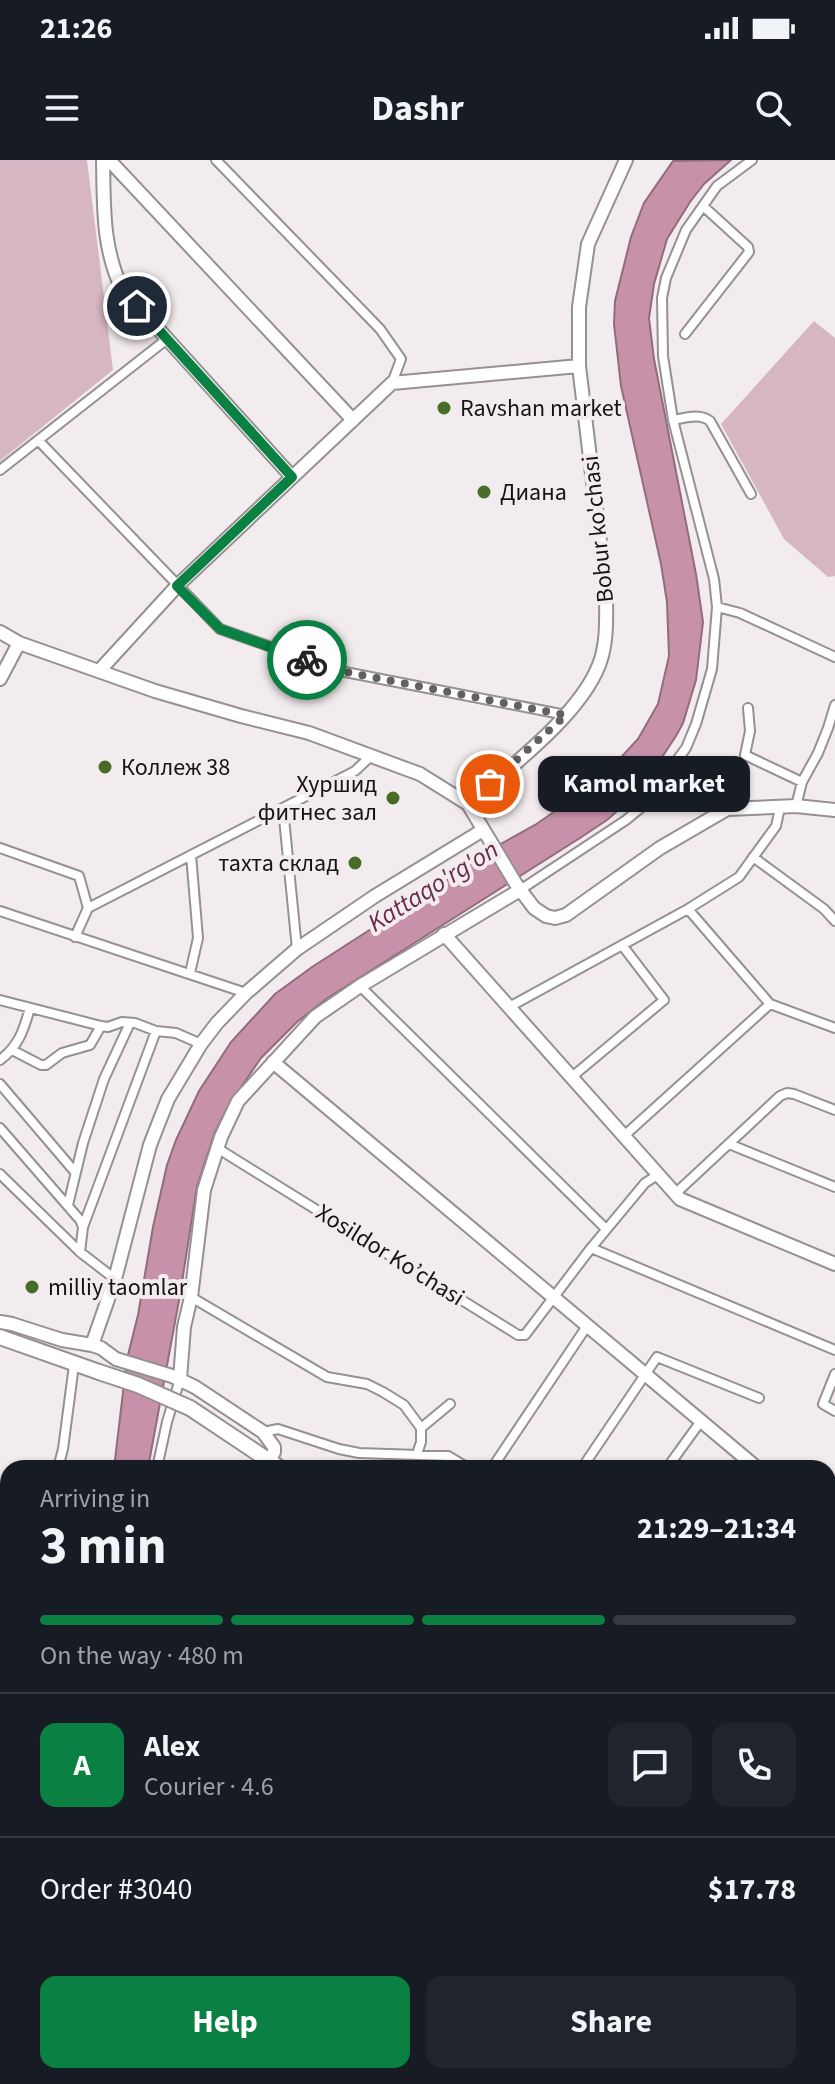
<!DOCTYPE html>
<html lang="en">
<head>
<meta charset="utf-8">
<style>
	body { margin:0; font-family:"Source Sans 3",sans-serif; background:#20242c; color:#f1f3f6; height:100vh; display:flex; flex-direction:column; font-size:30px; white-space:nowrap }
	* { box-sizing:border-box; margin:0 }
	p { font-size:26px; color:#9ea1a6 }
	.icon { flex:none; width:44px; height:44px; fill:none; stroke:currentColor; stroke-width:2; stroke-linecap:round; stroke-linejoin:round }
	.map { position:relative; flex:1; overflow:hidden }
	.drawer { position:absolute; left:0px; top:1300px; width:836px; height:624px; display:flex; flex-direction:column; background:#171b24; border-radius:24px 24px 0 0; box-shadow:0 2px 6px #0004 }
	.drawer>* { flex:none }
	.pin { position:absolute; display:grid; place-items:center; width:68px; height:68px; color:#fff; margin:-34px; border:4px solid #fff; border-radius:50%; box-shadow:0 2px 8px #0007 }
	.courier { position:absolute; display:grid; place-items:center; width:80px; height:80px; margin:-40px; border:6px solid #0b8043; border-radius:50%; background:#fff; color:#222; box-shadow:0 2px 10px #0007 }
	.bubble { position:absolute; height:56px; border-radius:16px; background:#171b24; box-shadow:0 2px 6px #0004; font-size:26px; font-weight:700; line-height:56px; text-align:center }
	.headline em { font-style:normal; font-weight:700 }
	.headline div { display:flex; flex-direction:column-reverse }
	.headline { display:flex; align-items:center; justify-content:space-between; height:136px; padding:0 40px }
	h1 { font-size:52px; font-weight:700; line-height:60px }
	.bar { display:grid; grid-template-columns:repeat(4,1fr); gap:12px 8px; align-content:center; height:96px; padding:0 40px }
	.bar i { height:10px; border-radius:6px; background:#363941 }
	.bar .active { background:#0b8043 }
	.bar p { grid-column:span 4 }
	.line { display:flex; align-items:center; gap:20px; padding:0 40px; border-top:2px solid #363941 }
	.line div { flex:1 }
	.round { display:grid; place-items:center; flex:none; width:84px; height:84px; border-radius:16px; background:#20242c }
	.cta { display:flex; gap:16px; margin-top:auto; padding:16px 40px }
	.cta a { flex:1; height:92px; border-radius:16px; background:#0b8043; color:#fff; font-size:32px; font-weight:700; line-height:92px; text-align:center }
	.cta a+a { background:#20242c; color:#f1f3f6 }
	.status { display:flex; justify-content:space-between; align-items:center; height:56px; padding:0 40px; background:#171b24; direction:ltr }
	.status svg { height:22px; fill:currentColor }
	header { display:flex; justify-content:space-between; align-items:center; height:104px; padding:0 40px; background:#171b24; font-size:36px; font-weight:700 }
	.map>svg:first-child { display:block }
	.green { fill:#d7b6c4 }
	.water { fill:#c792a9; stroke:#926c7d; stroke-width:2 }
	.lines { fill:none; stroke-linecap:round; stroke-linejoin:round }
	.canal { stroke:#c792a9; stroke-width:8 }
	.street-casing { stroke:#969092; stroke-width:12 }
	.secondary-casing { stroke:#969092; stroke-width:16 }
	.primary-casing { stroke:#969092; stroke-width:18 }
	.street { stroke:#fff; stroke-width:8 }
	.secondary { stroke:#fff; stroke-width:12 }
	.primary { stroke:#fff; stroke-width:14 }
	.primary-bridge-casing { stroke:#969092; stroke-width:18; stroke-linecap:butt }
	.primary-bridge { stroke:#fff; stroke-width:14 }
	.done { stroke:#636061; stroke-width:8; stroke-dasharray:0 14.4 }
	.route { stroke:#0b8043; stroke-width:10 }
	.poi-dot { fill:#476c26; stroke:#f3ecee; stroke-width:3 }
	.labels { text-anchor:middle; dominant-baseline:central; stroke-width:8; stroke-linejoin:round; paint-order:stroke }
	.poi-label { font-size:24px; fill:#161415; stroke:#f3ecee; text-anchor:start }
	.street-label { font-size:24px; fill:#161415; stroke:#f3ecee }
	.water-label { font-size:26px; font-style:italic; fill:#69294a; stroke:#f3ecee }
</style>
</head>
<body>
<div class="status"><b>21:26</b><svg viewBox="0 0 49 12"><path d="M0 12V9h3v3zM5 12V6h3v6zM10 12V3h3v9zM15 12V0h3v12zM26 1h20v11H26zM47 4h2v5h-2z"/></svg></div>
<header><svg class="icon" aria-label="menu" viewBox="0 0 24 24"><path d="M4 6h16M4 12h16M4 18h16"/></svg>Dashr<svg class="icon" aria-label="search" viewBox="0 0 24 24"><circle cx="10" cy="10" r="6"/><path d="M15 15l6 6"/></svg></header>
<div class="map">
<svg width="835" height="1924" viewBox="0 0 835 1924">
	<rect width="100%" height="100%" fill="#f3ecee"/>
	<!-- green -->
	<path class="green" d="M0 0H87L113 210 0 301Z
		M814 161 835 178V416L828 417 784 379 721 264Z"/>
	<!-- water -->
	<path class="water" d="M731 0 704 24 690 42 667 79 654 124 649 158 654 199 696 414 703 462 696 520 683 563 676 576 639 632 607 660 580 678 326 839 297 862 261 898 229 945 215 972 197 1026 180 1135 148 1308H114L127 1199 138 1155 153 1067 167 1005 176 980 199 931 231 882 275 834 312 807 444 722 497 686 535 665 600 620 638 579 658 544 669 496 667 442 661 404 621 226 614 164 615 141 631 77 644 43 673 1Z"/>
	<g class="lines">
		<!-- canal -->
		<path class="canal" d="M0 1817 8 1809"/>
		<!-- street casing -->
		<g class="street-casing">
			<path id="street" d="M216 0 380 169 401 199 392 223
				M685 174 749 92 748 87 703 46
				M673 260C686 258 699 253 710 261L751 334
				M38 280 220 469 340 511 566 555
				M0 310 167 179
				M717 447 740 453 835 497
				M748 548 750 571 745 595 802 622
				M796 646 802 622 818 593 828 568 835 545
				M283 648 297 789
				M0 688 79 716 88 748
				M753 697 824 749 835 761
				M520 730 626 660 643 646 686 588 696 564 712 509 717 447 714 419 673 260 663 196 662 138 666 118 686 70 717 26 752 0
				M688 749 770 844 835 868
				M0 751 246 833
				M75 777 88 748 355 611 372 595
				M190 813 198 778 191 695
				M360 826 606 1069
				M0 840 101 866 108 867 122 862 135 863 156 871 176 873 201 884
				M511 846 688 749 739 717 776 666 780 648
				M12 890 41 905H46L62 893 90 885 101 866
				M0 900C19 886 24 869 30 848
				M573 916 664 840 622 785
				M0 924 75 1012
				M0 968 80 1060 83 1067 80 1092
				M625 975 770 844
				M729 984 835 1027
				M217 988 518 1175H525L591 1088 645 1023 659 1014
				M0 1014 80 1092 115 1119
				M676 1033 780 936 787 933 794 934 835 950
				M68 1045 83 983 104 919 130 863
				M83 1067 156 871
				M591 1088 835 1190
				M191 1137 327 1217 367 1224 383 1232 404 1245 421 1268V1282L417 1294
				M835 1214 823 1244 835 1251
				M421 1268 450 1244
				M263 1272 278 1269 339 1289 359 1293 448 1296 468 1308
				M58 1308 63 1289 74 1205
				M157 1308 167 1262 180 1219
				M492 1308 587 1166
				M582 1308 657 1197 759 1238
				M667 1308 701 1261
				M0 1395 8 1396
				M828 1480 835 1470
				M828 1572 835 1577
				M828 1666 835 1655
				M828 1805 835 1794
				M0 1855 8 1848
				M0 1869 8 1870
				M415 1916 439 1924
				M803 1916 822 1924
				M504 1923 527 1916
				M21 1924 22 1916
				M225 1924 226 1916
				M332 1924V1916
				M404 1924V1916
				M741 1924 745 1916"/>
		</g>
		<!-- secondary casing -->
		<g class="secondary-casing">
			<path id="secondary" d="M103 0C104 46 102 87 122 129L292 317
				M109 0 353 260
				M0 472 19 483 155 531 241 556 309 573 420 614 468 644 516 724 534 748 546 756 555 758 566 755 660 688 727 649 796 646 835 650
				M99 511 177 426 392 223 579 206
				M0 519 19 483
				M468 644C510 607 579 556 599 505 608 482 606 455 606 431L579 206V147L588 84 626 0
				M444 774 680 1039 835 1104
				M273 902 757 1308
				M0 1162 12 1164 62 1180 92 1185 101 1188 116 1199 172 1216 195 1227 263 1272 274 1287V1292L270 1300
				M92 1185 115 1119 150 985 168 939 201 884 217 863 246 833 297 789 375 736 483 670
				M180 1219 184 1167 191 1137 204 1030 221 977 238 941 315 857 360 826 520 730
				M828 1363 835 1368"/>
		</g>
		<!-- primary casing -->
		<g class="primary-casing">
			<path id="primary" d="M0 1177 99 1212
				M190 1248 280 1308
				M828 1823 835 1828"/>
		</g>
		<!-- street -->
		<use href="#street" class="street"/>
		<!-- secondary -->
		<use href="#secondary" class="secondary"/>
		<!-- primary -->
		<use href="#primary" class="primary"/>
		<!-- primary-bridge casing -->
		<g class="primary-bridge-casing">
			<path id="primary-bridge" d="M99 1212 138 1225 190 1248"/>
		</g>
		<!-- primary-bridge -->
		<use href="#primary-bridge" class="primary-bridge"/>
	</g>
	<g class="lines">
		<!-- done -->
		<path class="done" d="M307 500 340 511 566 555 490 624"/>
		<!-- route -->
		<path class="route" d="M137 146 292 317 177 426 220 469 307 500"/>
	</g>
	<!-- markers -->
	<g class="poi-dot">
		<circle cx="444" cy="248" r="8"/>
		<circle cx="484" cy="332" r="8"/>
		<circle cx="105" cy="607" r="8"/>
		<circle cx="393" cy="638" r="8"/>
		<circle cx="355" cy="703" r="8"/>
		<circle cx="32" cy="1127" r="8"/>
	</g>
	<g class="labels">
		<!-- poi labels -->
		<g class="poi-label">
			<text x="460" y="248">Ravshan market</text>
			<text x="500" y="332">Диана</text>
			<text x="121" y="607">Коллеж 38</text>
			<text x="377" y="624" text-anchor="end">Хуршид<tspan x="377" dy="28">фитнес зал</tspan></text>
			<text x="339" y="703" text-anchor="end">тахта склад</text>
			<text x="48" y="1127">milliy taomlar</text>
		</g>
		<!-- street labels -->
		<g class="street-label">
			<text transform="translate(598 369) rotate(-96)">Bobur ko'chasi</text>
			<text transform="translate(390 1095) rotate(32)">Xosildor Ko’chasi</text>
		</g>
		<!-- water labels -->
		<g class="water-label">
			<text transform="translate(433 726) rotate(-32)">Kattaqo'rg'on</text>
		</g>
	</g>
</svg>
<div class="pin" style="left:490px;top:624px;background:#ea580c"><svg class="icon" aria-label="bag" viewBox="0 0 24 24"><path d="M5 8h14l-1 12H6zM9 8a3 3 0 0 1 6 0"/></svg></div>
<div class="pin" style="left:137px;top:146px;background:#1f2937"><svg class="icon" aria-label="home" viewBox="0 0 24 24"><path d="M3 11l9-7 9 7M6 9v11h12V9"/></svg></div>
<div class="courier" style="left:307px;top:500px"><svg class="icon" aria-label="bike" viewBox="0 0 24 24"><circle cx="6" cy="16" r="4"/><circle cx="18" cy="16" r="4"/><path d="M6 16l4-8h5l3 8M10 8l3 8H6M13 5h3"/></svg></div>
<div class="bubble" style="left:538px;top:596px;width:212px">Kamol market</div>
<section class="drawer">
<div class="headline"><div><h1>3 min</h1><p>Arriving in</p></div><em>21:29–21:34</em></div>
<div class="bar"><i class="active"></i><i class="active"></i><i class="active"></i><i></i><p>On the way · 480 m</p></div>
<div class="line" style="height:144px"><b class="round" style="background:#0b8043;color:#fff">A</b><div><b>Alex</b><p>Courier · 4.6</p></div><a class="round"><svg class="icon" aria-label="chat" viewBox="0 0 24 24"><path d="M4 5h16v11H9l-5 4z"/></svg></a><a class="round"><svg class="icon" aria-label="phone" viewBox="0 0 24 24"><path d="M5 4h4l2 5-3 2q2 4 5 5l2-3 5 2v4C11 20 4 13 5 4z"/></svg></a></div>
<div class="line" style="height:104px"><div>Order #3040</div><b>$17.78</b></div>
<div class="cta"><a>Help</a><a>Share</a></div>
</section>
</div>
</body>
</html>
